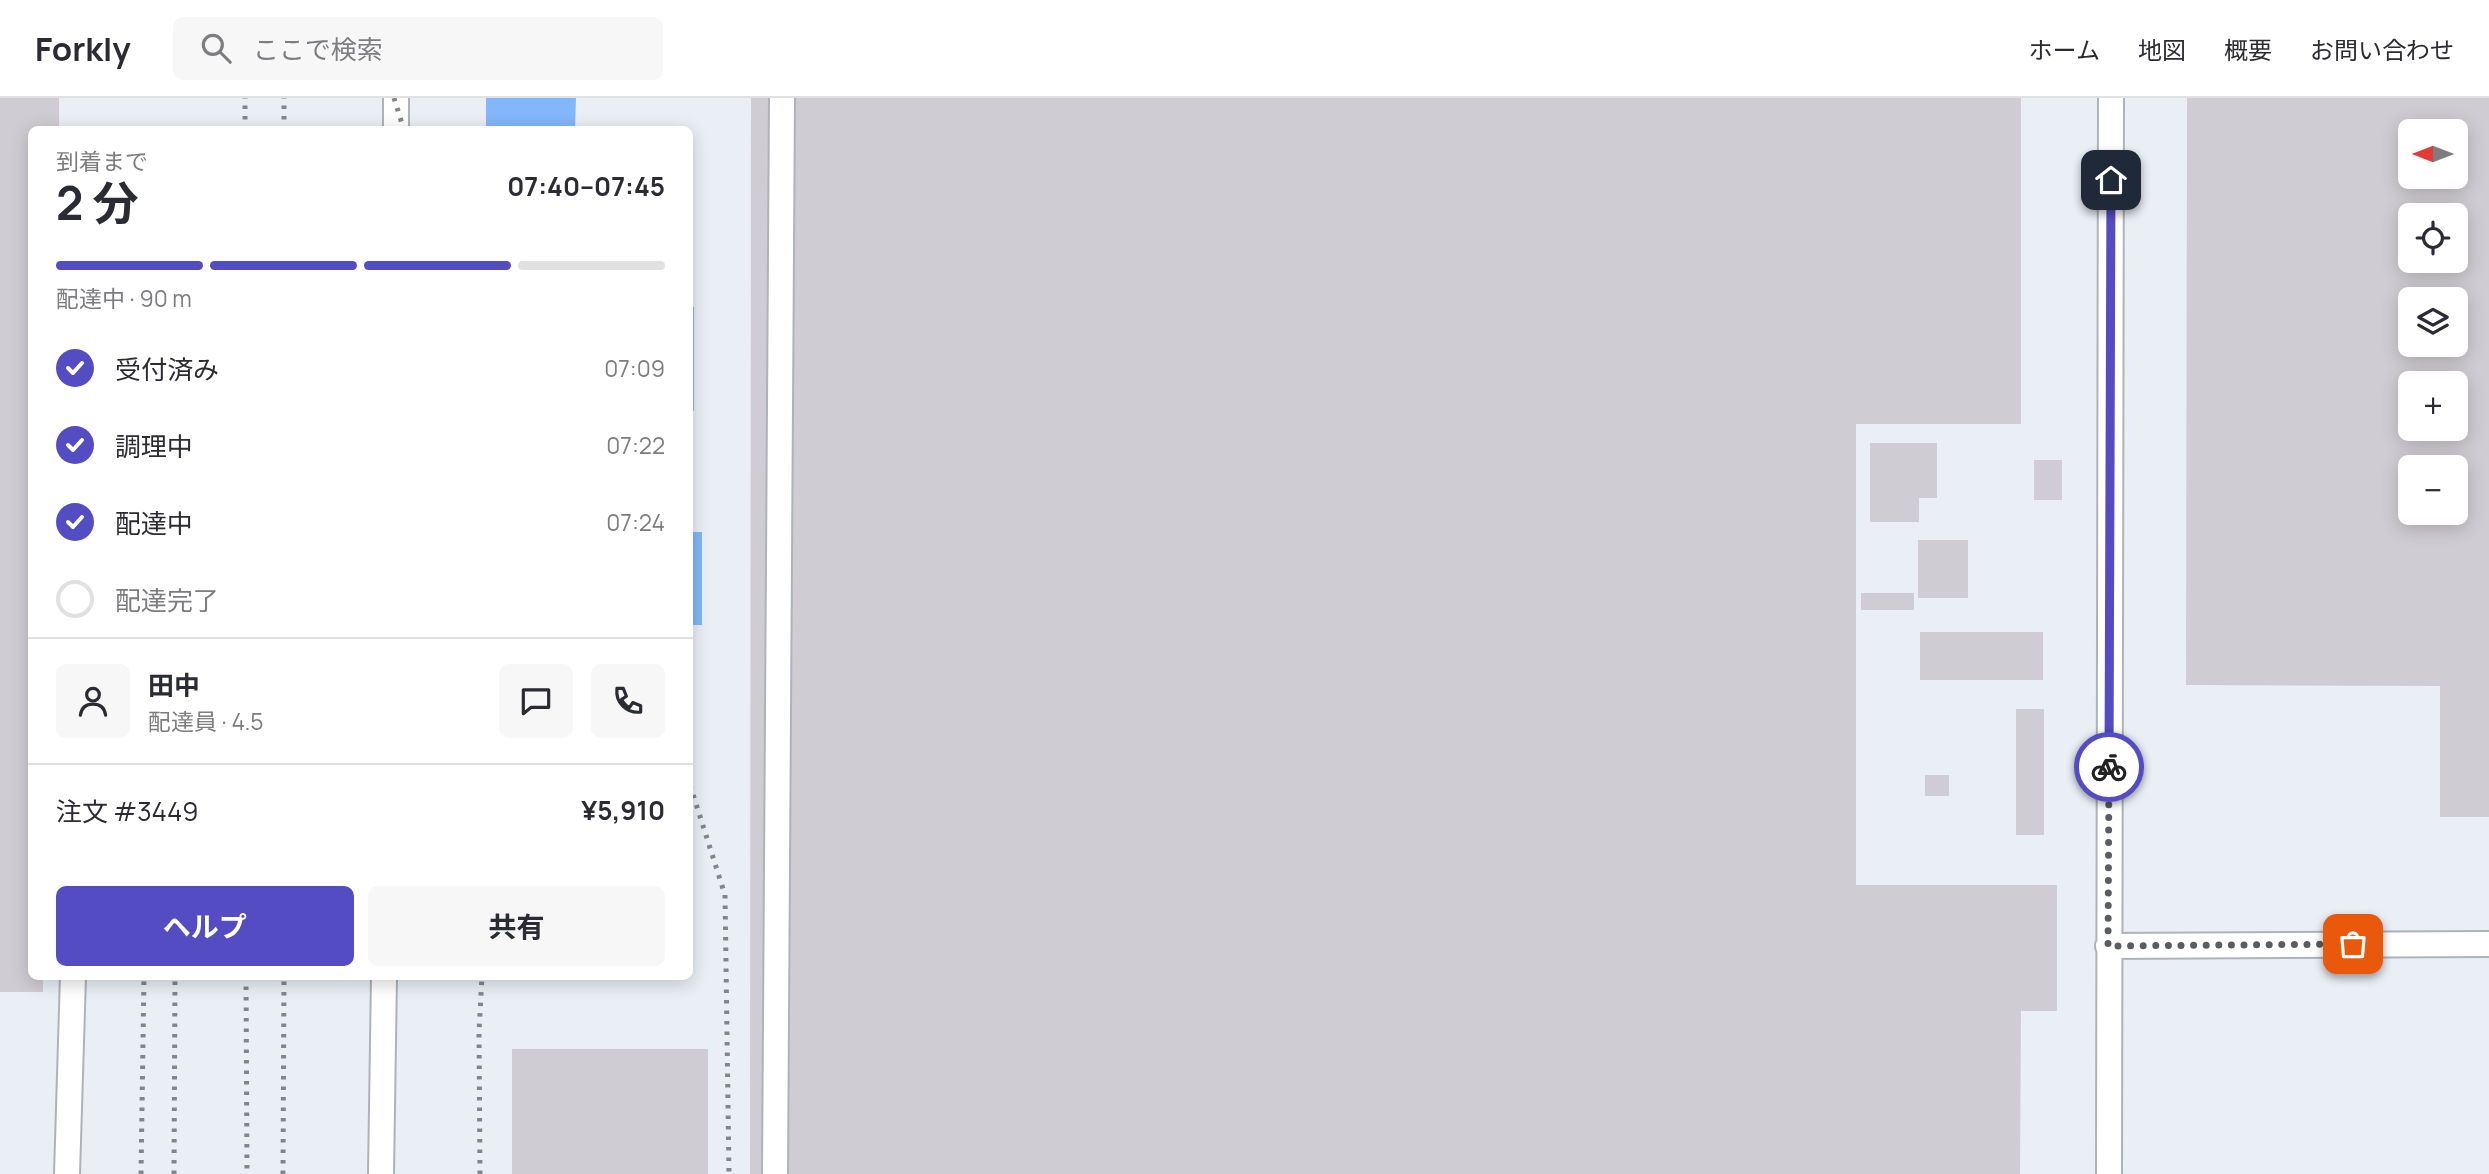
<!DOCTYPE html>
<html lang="ja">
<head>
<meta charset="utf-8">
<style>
	body { margin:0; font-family:Manrope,"Noto Sans JP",sans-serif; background:#f7f7f7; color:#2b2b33; height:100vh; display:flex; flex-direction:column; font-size:26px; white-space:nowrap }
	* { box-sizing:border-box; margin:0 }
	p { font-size:23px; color:#7c7c81 }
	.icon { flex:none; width:38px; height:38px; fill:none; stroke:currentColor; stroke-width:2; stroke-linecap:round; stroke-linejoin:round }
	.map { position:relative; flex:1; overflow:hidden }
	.drawer { position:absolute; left:28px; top:28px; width:665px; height:854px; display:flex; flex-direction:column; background:#fff; border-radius:10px; box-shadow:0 4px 18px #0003 }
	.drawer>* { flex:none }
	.needle { width:46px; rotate:270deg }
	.fabs { position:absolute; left:2398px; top:21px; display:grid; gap:14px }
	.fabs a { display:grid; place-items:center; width:70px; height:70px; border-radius:10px; background:#fff; box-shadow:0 4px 18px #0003; font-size:35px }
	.pin { position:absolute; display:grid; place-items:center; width:60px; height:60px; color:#fff; margin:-30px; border-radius:14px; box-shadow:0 4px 10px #0006 }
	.courier { position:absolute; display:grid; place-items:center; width:70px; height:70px; margin:-35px; border:5px solid #544cc3; border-radius:50%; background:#fff; color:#222; box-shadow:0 2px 9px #0007 }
	.summary em { font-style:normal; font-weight:700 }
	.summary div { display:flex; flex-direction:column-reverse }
	.summary { display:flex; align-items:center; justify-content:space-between; height:119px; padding:0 28px }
	h1 { font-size:46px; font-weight:700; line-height:52px }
	.bar { display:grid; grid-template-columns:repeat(4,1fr); gap:10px 7px; align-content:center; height:84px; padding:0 28px }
	.bar i { height:9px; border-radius:5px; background:#e1e1e2 }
	.bar .active { background:#544cc3 }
	.bar p { grid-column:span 4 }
	.line { display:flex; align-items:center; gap:18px; padding:0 28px; border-top:2px solid #e1e1e2 }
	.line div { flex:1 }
	.round { display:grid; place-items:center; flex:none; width:74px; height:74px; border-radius:10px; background:#f7f7f7 }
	ol { padding:0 28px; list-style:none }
	li { display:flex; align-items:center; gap:21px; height:77px }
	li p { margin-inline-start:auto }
	li .icon { padding:7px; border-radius:50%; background:#544cc3; color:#fff; stroke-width:4 }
	li:last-child { color:#7c7c81 }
	li i { width:38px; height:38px; border:4px solid #e1e1e2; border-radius:50% }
	.action { display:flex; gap:14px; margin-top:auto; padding:14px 28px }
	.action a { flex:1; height:80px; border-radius:10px; background:#544cc3; color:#fff; font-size:28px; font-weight:700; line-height:80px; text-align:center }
	.action a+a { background:#f7f7f7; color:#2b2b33 }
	header { display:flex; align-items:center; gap:42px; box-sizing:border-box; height:98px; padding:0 35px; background:#fff; border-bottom:2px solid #e1e1e2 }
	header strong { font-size:33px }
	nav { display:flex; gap:38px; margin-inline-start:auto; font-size:24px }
	.search { width:490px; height:63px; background:#f7f7f7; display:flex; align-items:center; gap:18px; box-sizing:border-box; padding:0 24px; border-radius:10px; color:#7c7c81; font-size:26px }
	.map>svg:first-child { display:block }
	.water { fill:#82b7fa }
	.building { fill:#d0ccd3; fill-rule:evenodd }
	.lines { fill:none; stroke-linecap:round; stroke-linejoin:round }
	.service-casing { stroke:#aeb3b9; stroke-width:28 }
	.service { stroke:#fff; stroke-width:24 }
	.rail { stroke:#82868b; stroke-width:5; stroke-dasharray:3.5 7; stroke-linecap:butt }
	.done { stroke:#595c60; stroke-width:7; stroke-dasharray:0 12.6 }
	.route { stroke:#544cc3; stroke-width:9 }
</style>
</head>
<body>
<header>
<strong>Forkly</strong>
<div class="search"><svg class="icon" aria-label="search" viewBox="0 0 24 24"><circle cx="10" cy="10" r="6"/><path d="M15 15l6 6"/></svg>ここで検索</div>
<nav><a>ホーム</a><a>地図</a><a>概要</a><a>お問い合わせ</a></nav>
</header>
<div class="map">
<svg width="2489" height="1076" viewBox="0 0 2489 1076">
	<rect width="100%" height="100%" fill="#eaeff6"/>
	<!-- water -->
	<path class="water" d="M486 0H576L575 31H486Z
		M690 209H694V313H690Z
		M690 434H702V527H690Z"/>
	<!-- building -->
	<path class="building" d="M0 0H59V32H32V878H43V894H0Z
		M751 0H2021V326H1856V787H2057V913H2021L2020 1076H750Z
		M2187 0H2489V719H2440V588L2186 587ZM2410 33H2455V79H2410ZM2410 117H2455V163H2410ZM2410 201H2455V247H2410ZM2410 285H2455V331H2410ZM2410 369H2455V415H2410Z
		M1870 345H1937V400H1919V424H1870Z
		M2034 362H2062V402H2034Z
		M1918 442H1968V500H1918Z
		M1861 495H1914V512H1861Z
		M1920 534H2043V582H1920Z
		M2016 611H2044V737H2016Z
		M1925 677H1949V698H1925Z
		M512 951H708V1076H512Z"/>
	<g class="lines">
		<!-- service casing -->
		<g class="service-casing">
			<path id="service" d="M396 32V0
				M2108 848 2489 846
				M67 1076 73 878
				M381 1076 384 878
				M775 1076 782 0
				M2109 1076 2111 0"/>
		</g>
		<!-- service -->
		<use href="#service" class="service"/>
		<!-- rail -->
		<path class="rail" d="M394 0 404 32
			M245 32V0
			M284 32V0
			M690 687 725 797 729 1076
			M246 878 247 1076
			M141 1076 144 878
			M174 1076 175 878
			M283 1076 284 878
			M480 1076 479 934 482 878"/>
	</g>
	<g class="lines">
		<!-- done -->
		<path class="done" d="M2109 669 2108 848 2353 846"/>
		<!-- route -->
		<path class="route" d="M2109 669 2111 82"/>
	</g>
</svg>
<div class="fabs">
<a><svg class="needle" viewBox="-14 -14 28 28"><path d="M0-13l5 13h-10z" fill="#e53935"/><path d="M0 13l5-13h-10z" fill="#7c7c81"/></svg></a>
<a><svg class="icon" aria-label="locate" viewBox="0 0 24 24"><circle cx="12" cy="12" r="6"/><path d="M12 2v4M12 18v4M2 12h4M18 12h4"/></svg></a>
<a><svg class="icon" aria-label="layers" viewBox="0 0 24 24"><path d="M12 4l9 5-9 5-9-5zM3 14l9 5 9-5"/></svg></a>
<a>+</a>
<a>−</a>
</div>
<div class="pin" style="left:2353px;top:846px;background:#ea580c"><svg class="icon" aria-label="bag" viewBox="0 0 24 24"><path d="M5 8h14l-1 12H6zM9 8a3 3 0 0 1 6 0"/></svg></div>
<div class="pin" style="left:2111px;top:82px;background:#1f2937"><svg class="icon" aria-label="home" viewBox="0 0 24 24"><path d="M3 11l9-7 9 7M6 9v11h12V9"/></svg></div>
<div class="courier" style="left:2109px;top:669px"><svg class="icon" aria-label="bike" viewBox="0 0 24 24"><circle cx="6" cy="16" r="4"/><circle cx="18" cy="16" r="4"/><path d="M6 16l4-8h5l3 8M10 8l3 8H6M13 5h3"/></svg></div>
<section class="drawer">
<div class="summary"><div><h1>2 分</h1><p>到着まで</p></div><em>07:40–07:45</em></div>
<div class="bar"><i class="active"></i><i class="active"></i><i class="active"></i><i></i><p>配達中 · 90 m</p></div>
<ol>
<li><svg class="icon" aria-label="check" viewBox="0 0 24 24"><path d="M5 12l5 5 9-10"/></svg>受付済み<p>07:09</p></li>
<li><svg class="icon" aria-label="check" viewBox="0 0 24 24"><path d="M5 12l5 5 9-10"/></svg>調理中<p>07:22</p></li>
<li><svg class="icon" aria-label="check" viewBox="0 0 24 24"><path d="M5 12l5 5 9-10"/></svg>配達中<p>07:24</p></li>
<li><i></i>配達完了</li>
</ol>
<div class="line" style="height:126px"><a class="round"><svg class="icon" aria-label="person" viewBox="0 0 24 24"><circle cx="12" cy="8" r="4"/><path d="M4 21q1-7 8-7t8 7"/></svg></a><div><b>田中</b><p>配達員 · 4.5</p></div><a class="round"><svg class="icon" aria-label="chat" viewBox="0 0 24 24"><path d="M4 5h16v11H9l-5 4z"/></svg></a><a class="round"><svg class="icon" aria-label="phone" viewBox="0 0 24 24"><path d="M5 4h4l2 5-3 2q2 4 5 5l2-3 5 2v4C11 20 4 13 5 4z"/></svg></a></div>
<div class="line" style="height:91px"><div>注文 #3449</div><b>¥5,910</b></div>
<div class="action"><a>ヘルプ</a><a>共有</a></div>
</section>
</div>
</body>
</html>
